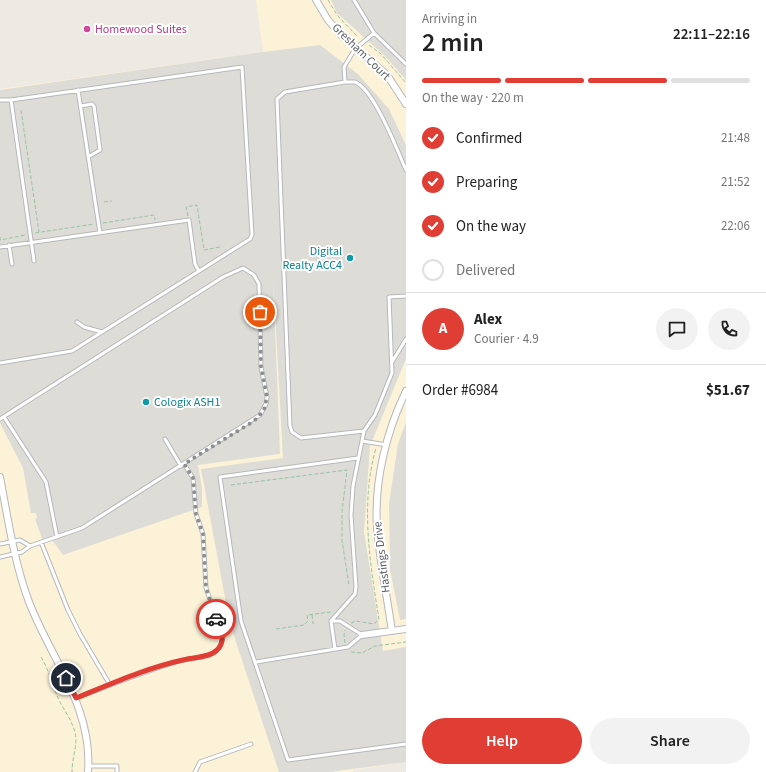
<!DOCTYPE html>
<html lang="en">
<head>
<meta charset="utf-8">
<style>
	body { margin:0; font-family:"Source Sans 3",sans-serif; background:#f2f2f2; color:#222; height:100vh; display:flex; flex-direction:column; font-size:15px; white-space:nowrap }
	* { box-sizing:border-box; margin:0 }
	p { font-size:13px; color:#767676 }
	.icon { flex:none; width:22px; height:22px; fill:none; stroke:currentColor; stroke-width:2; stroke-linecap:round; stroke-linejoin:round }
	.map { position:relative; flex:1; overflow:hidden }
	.sheet { display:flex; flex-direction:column; background:#fff; width:360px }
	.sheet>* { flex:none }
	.pin { position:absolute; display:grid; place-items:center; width:34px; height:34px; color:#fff; margin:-17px; border:2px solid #fff; border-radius:50%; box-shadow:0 1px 4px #0007 }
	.courier { position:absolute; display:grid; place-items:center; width:40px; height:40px; margin:-20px; border:3px solid #e03e35; border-radius:50%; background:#fff; color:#222; box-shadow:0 1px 5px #0007 }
	.summary em { font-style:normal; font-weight:600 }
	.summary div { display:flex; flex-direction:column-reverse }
	.summary { display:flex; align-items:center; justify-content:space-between; height:68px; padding:0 16px }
	h1 { font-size:26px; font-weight:600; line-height:30px }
	.bar { display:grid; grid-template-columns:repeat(4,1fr); gap:6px 4px; align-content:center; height:48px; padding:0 16px }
	.bar i { height:5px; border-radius:3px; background:#e0e0e0 }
	.bar .active { background:#e03e35 }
	.bar p { grid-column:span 4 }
	.line { display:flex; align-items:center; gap:10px; padding:0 16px; border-top:1px solid #e0e0e0 }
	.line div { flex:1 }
	.round { display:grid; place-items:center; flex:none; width:42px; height:42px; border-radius:21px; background:#f2f2f2 }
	ol { padding:0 16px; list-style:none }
	li { display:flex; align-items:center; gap:12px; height:44px }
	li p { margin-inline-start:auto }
	li .icon { padding:4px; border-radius:50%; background:#e03e35; color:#fff; stroke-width:4 }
	li:last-child { color:#767676 }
	li i { width:22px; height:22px; border:2px solid #e0e0e0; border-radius:50% }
	.primary-button { display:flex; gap:8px; margin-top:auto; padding:8px 16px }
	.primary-button a { flex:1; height:46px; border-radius:24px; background:#e03e35; color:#fff; font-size:16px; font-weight:600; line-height:46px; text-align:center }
	.primary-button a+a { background:#f2f2f2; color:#222 }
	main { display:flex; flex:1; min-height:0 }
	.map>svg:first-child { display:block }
	.commercial { fill:#fcf2d8 }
	.industrial { fill:#dedcd7 }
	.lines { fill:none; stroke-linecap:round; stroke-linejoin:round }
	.lane-casing { stroke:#b5b8bc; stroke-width:5 }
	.street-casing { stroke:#b5b8bc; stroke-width:8 }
	.path { stroke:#99c3a4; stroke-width:1; stroke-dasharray:4 2; stroke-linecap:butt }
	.lane { stroke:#fff; stroke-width:3 }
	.street { stroke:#fff; stroke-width:6 }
	.done { stroke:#8d8f8f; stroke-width:4; stroke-dasharray:0 7.2 }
	.route { stroke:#e03e35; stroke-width:5 }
	.hotel-dot { fill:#d1479c; stroke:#fff; stroke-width:1.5 }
	.culture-dot { fill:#0f9aa8; stroke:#fff; stroke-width:1.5 }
	.labels { text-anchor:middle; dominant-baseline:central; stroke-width:4; stroke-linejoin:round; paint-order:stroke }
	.hotel-label { font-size:12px; fill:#b23c85; stroke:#fff; text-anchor:start }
	.street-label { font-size:12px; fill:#5a5e62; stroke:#fff }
	.culture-label { font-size:12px; fill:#0d838f; stroke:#fff; text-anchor:end }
</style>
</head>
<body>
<main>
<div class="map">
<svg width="406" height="772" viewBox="0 0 406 772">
	<rect width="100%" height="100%" fill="#eceae2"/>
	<!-- commercial -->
	<path class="commercial" d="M256 0H406V762L353 770V772H0V89L263 52Z"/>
	<!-- industrial -->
	<path class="industrial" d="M331 0H406V80L385 56 337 13Z
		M320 45 358 74 389 109 406 145V359L370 446 364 532 383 651 406 647V762L329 772H279L230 624 201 469 283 458 273 277 280 454 198 465 202 488V507L63 555 50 537 43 541 35 519 37 518 36 513H31L23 468 0 423V90L263 52Z
		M406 422V619L400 620 390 569 389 504 398 444Z"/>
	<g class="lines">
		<!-- lane casing -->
		<g class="lane-casing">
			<path id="lane" d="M354 0 374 33 406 64
				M345 82 344 67 355 49 374 33
				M78 90 100 233
				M0 100H11L242 67 252 235 250 239 72 351 0 363
				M11 100 34 261
				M81 106 92 104 94 106 100 150 88 157
				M9 245 12 264
				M0 247 189 220 195 264 199 271
				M77 322 84 327 102 332
				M392 362 406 339
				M4 417 46 482 57 537
				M0 419 223 277 243 268 254 275 259 284 261 367 267 397 266 404 260 415 82 528 30 546 22 552 0 557
				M364 431 301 438 292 432 290 426 277 99 285 92 345 82C348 82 352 82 355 82 374 89 398 152 406 170
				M165 439 181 466
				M362 441 387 445
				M358 458 220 477 241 621 288 760 406 744
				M41 542 68 610 80 634 110 685
				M0 544 20 540 30 546
				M335 649 331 621 355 594 356 587 351 515 353 486 364 431 375 415 392 373 389 297 406 296
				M256 662 348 647 362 635 340 621H332
				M76 698C109 685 141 673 175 662 187 658 203 659 214 653 220 649 221 644 223 637L206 588 203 534 196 514 193 478 184 464
				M89 766H117V772
				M195 772 200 762 251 744"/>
		</g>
		<!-- street casing -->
		<g class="street-casing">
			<path id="street" d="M316 0 328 20 341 35 387 75 406 104
				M0 477C8 519 14 562 29 602 51 659 93 707 88 772
				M392 631C387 597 380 562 377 528 374 482 386 432 406 391
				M362 635 406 629"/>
		</g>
		<!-- path -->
		<path class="path" d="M328 0 337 15 357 36
			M369 45 381 54 406 83
			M21 110 39 232
			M104 202 112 201
			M188 216 186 207 197 205 204 250 220 247
			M103 223 154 215 155 220
			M35 233 94 224
			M0 237V240L26 235
			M231 485 347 470 342 512V540L349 586
			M312 615 313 624
			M351 623 356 621 374 624 379 619C370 564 360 503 376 448
			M276 629 304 625 308 621 307 615 331 612
			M345 643 344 635 345 630
			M351 652 362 653 375 646 406 642
			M41 657C49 670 52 684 58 698 64 711 74 722 76 738 76 749 72 761 72 772"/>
		<!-- lane -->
		<use href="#lane" class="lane"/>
		<!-- street -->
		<use href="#street" class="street"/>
	</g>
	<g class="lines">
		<!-- done -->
		<path class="done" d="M216 619 206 588 203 534 196 514 193 478 184 464 254 421 264 410 267 397 261 367 260 312"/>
		<!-- route -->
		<path class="route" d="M66 678 76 698C111 684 146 668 183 660 193 657 209 658 217 650 227 641 220 629 216 619"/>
	</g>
	<!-- markers -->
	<circle class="hotel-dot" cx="87" cy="29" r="4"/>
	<g class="culture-dot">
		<circle cx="350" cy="258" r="4"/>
		<circle cx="146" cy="402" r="4"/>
	</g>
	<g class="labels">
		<!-- hotel labels -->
		<g class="hotel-label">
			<text x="95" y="29">Homewood Suites</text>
		</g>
		<!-- street labels -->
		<g class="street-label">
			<text transform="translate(361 52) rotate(44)">Gresham Court</text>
			<text transform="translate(382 557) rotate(-97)">Hastings Drive</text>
		</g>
		<!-- culture labels -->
		<g class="culture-label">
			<text x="342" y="251">Digital<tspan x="342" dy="14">Realty ACC4</tspan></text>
			<text x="154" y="402" text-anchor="start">Cologix ASH1</text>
		</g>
	</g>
</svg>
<div class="pin" style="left:260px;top:312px;background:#ea580c"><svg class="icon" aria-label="bag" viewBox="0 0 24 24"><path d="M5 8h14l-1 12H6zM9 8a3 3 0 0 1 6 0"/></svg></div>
<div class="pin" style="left:66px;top:678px;background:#1f2937"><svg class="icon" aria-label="home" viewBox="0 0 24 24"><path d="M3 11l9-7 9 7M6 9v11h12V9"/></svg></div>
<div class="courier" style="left:216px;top:619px"><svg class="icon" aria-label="car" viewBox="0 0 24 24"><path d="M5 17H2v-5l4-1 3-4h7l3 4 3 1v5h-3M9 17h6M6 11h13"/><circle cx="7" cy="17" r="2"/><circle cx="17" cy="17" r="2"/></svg></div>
</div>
<section class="sheet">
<div class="summary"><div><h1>2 min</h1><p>Arriving in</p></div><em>22:11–22:16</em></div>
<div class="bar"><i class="active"></i><i class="active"></i><i class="active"></i><i></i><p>On the way · 220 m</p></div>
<ol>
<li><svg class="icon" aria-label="check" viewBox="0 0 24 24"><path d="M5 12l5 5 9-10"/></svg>Confirmed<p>21:48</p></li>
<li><svg class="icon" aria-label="check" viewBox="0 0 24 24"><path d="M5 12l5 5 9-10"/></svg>Preparing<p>21:52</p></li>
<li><svg class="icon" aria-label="check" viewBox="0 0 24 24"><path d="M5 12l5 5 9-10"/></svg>On the way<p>22:06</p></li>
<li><i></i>Delivered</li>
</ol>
<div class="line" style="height:72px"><b class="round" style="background:#e03e35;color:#fff">A</b><div><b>Alex</b><p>Courier · 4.9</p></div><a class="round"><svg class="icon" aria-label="chat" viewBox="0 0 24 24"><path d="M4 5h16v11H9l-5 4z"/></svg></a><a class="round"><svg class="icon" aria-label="phone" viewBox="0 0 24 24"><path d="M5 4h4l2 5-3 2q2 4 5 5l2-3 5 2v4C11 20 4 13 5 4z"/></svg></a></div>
<div class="line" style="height:52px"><div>Order #6984</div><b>$51.67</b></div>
<div class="primary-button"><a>Help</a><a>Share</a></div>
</section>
</main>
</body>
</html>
